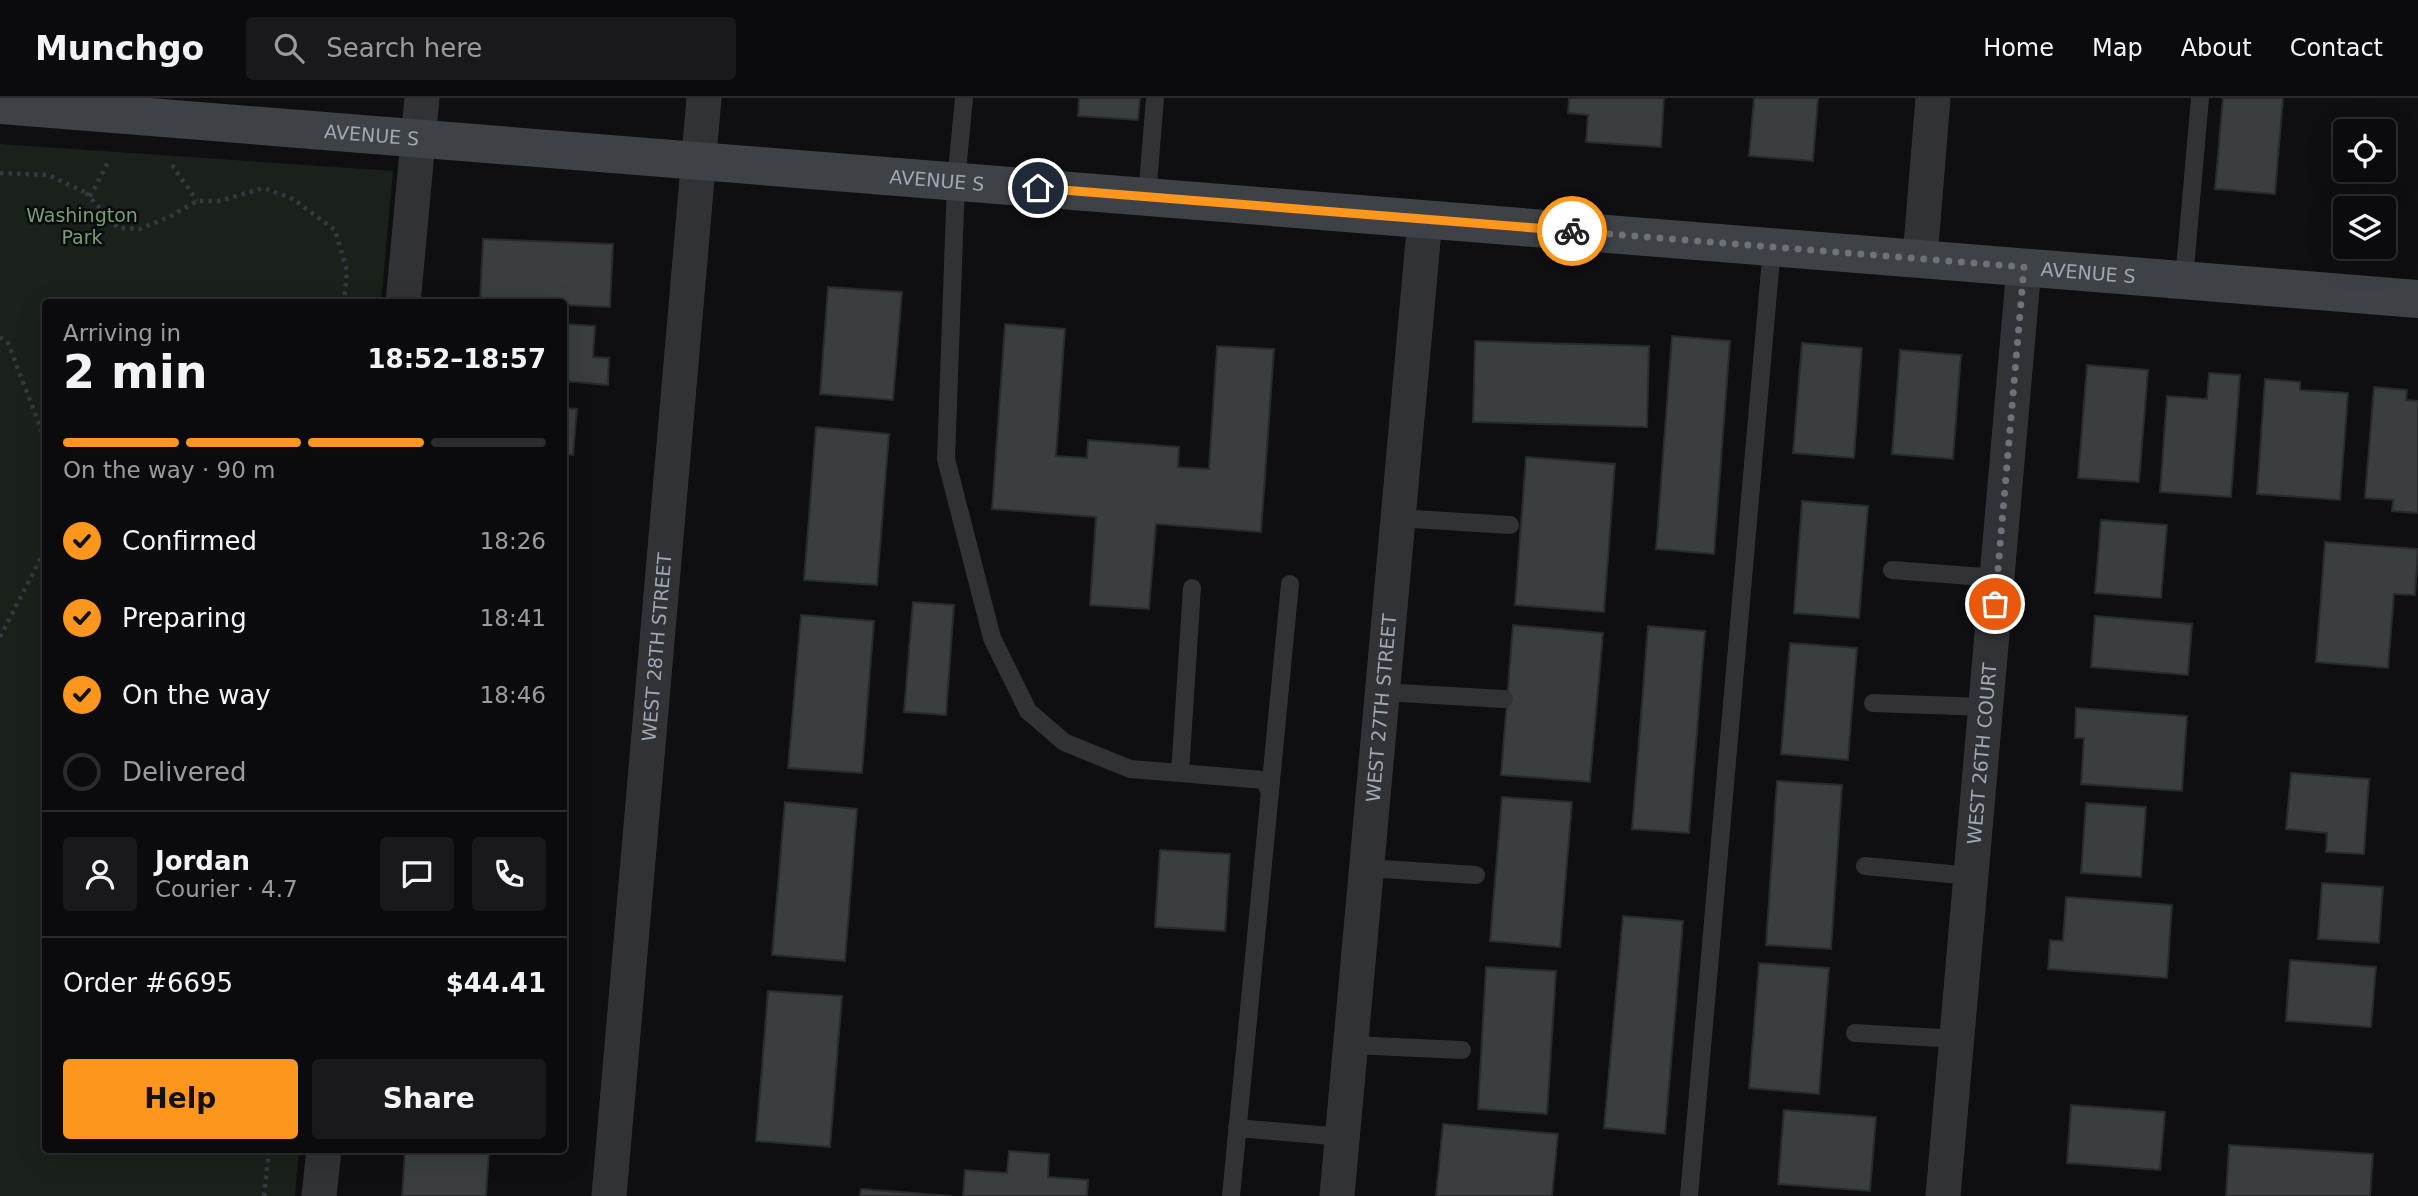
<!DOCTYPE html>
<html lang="en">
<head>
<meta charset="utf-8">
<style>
	body { margin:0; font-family:"DejaVu Sans",sans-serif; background:#19191b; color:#f1f3f6; height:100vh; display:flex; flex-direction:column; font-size:26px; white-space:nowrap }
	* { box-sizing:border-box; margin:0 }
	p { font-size:23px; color:#9a9b9d }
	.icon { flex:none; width:38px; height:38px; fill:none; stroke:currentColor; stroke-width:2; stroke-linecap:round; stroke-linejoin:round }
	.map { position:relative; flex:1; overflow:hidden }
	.sheet { position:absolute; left:42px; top:201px; width:525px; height:854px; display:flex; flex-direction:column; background:#0b0b0d; border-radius:7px; box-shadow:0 7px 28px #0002,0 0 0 2px #2b2b2e }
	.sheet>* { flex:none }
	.buttons { position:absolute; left:2333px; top:21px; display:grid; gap:14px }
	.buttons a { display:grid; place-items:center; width:63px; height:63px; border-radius:7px; background:#0b0b0d; box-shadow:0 7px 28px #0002,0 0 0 2px #2b2b2e; font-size:35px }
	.pin { position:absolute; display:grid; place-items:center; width:60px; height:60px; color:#fff; margin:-30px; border:4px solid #fff; border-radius:50%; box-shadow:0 2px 7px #0007 }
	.courier { position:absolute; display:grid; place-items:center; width:70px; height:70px; margin:-35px; border:5px solid #fd961c; border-radius:50%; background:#fff; color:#222; box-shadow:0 2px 9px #0007 }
	.summary em { font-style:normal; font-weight:700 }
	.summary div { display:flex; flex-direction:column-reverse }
	.summary { display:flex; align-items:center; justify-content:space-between; height:119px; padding:0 21px }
	h1 { font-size:46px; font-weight:700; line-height:52px }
	.bar { display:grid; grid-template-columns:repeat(4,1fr); gap:10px 7px; align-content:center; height:84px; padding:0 21px }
	.bar i { height:9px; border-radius:5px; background:#2b2b2e }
	.bar .current { background:#fd961c }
	.bar p { grid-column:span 4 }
	.line { display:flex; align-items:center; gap:18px; padding:0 21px; border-top:2px solid #2b2b2e }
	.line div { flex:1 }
	.round { display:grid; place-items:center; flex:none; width:74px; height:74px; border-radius:7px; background:#19191b }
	ol { padding:0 21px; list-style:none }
	li { display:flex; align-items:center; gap:21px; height:77px }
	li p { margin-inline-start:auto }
	li .icon { padding:7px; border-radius:50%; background:#fd961c; color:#111; stroke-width:4 }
	li:last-child { color:#9a9b9d }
	li i { width:38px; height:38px; border:4px solid #2b2b2e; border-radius:50% }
	.button { display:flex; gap:14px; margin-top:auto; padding:14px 21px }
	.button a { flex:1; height:80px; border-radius:7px; background:#fd961c; color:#111; font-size:28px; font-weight:700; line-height:80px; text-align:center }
	.button a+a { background:#19191b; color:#f1f3f6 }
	header { display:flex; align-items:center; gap:42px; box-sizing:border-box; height:98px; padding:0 35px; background:#0b0b0d; border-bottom:2px solid #2b2b2e }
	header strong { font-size:33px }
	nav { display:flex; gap:38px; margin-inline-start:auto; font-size:24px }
	.search { width:490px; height:63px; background:#19191b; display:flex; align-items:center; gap:18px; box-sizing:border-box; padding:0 24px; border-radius:7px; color:#9a9b9d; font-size:26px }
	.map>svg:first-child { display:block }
	.green { fill:#1a211a }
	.building { fill:#3b3e41; stroke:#292a2d; stroke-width:2 }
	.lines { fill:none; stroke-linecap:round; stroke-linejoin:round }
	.path { stroke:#36393d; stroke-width:4.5; stroke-dasharray:3.5 5; stroke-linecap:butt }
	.lane { stroke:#303236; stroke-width:18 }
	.street { stroke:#303236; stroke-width:35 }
	.secondary { stroke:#3e4146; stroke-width:38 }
	.done { stroke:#6d727a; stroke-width:7; stroke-dasharray:0 12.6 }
	.route { stroke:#fd961c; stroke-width:9 }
	.labels { text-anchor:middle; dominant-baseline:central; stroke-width:5; stroke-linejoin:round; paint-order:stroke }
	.street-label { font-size:19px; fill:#9fa8b3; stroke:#0a0b0c }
	.park-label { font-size:19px; fill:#779f75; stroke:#0a0b0c }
</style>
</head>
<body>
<header>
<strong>Munchgo</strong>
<div class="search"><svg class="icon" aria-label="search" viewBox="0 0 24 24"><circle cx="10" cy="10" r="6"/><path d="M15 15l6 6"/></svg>Search here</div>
<nav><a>Home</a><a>Map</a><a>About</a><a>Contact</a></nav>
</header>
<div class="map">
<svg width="2418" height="1098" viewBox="0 0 2418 1098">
	<rect width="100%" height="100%" fill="#0f0f11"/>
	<!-- green -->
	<path class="green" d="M0 46 393 73 381 205H46V1052H299L295 1098H0Z"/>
	<!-- building -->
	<path class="building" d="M1079 0H1140L1138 22 1078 18Z
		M1569 0H1664L1661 49 1586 44 1588 17 1568 15Z
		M1754 0H1818L1813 63 1749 58Z
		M2223 0H2283L2275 96 2215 91Z
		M483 141 613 146 610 209 564 207V205L480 203Z
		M828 189 902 194 893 302 820 296Z
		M564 226 595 228 593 259 609 260 608 287 564 283Z
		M1005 226 1065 231 1056 358 1087 360 1088 342 1179 349 1178 369 1209 371 1217 248 1274 251 1261 434 1156 426 1149 511 1090 507 1096 419 992 411Z
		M1672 238 1730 243 1714 456 1656 451Z
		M1475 243 1649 248 1647 329 1473 324Z
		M1802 245 1862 250 1854 360 1793 355Z
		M1900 252 1961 257 1953 361 1892 356Z
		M2087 267 2148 272 2139 384 2078 380Z
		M2209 275 2240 277 2231 399 2160 394 2167 298 2207 301Z
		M2265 281 2300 284V292L2348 295 2340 402 2257 396Z
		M2374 289 2407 292 2406 302 2418 303V415L2392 413 2393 402 2365 400Z
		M564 310 577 311 573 357 564 356Z
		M816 329 889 336 877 487 804 482Z
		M1526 359 1615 366 1604 514 1515 507Z
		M1802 403 1868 408 1859 520 1794 515Z
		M2101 422 2167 427 2161 500 2095 495Z
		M2325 444 2418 451 2415 497 2394 496 2388 570 2316 564Z
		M913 504 954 507 946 617 904 614Z
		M801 517 874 523 862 675 788 670Z
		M2095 518 2192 526 2188 577 2091 569Z
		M1513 527 1603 535 1590 684 1501 677Z
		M1648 528 1705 533 1689 735 1632 731Z
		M1790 545 1857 550 1848 662 1781 656Z
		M2076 610 2187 618 2182 693 2081 686 2084 640H2075Z
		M2291 675 2369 681 2364 756 2326 754 2327 735 2286 731Z
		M1777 683 1842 687 1831 851 1766 847Z
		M1502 699 1572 704 1560 849 1490 843Z
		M785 704 857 711 845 863 772 857Z
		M2086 705 2146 709 2141 779 2081 775Z
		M1160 752 1230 756 1225 833 1155 829Z
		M2322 785 2383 789 2379 845 2318 841Z
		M2066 799 2172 807 2167 880 2048 871 2050 842 2063 843Z
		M1623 818 1683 823 1665 1036 1604 1030Z
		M2290 862 2376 869 2371 929 2286 923Z
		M1759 865 1829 870 1819 996 1749 990Z
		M1486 869 1556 873 1547 1016 1478 1011Z
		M768 893 842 898 830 1049 756 1043Z
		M2071 1007 2165 1014 2160 1072 2067 1065Z
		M1784 1012 1876 1019 1870 1093 1778 1086Z
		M1443 1026 1558 1036 1552 1098H1436Z
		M2229 1047 2373 1056 2370 1098H2226Z
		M405 1052 489 1054 486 1098H402Z
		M1009 1053 1049 1056 1048 1079 1088 1082 1087 1098H963L965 1072 1007 1075Z
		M861 1091 952 1098H860Z"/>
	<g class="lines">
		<!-- path -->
		<path class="path" d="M172 67 197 103
			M0 75 48 77 91 97 109 62
			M86 95 118 130 140 131 171 118 197 103H219L264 90 293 101 335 132 347 173 344 205
			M0 239 8 245 42 334 46 375
			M0 539 42 458 46 445
			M264 1098 269 1052"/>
		<!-- lane -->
		<path class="lane" d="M964 0 956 84 946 361 992 540 1028 613 1064 644 1130 671 1180 675
			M1147 99 1155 0
			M2184 182 2200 0
			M1398 420 1510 427
			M1892 472 1997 480
			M1192 490 1180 675 1264 682 1270 694
			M1382 594 1504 601
			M1873 605 1986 609
			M1865 768 1971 778
			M1367 770 1476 777
			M1855 935 1957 941
			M1351 947 1462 952
			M1237 1030 1343 1039
			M1231 1098 1290 486
			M1689 1098 1772 149"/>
		<!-- street -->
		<g class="street">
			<path d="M1920 160 1933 0"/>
			<path d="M403 205 422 0"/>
			<path d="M319 1098 324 1052"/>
			<path id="s1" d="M609 1098 704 0"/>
			<path id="s2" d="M1337 1098 1425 121"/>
			<path id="s3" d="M1943 1098 2024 169"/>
		</g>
		<!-- secondary -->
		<path class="secondary" id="s4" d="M0 7 2418 201"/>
	</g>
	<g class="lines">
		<!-- done -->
		<path class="done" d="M1572 133 2024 169 1995 506"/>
		<!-- route -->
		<path class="route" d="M1038 90 1572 133"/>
	</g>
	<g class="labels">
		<!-- street labels -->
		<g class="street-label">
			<text stroke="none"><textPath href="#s4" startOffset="373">AVENUE S</textPath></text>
			<text stroke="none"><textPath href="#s4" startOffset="940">AVENUE S</textPath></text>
			<text stroke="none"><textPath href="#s4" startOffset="2095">AVENUE S</textPath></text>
			<text stroke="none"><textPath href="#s1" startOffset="551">WEST 28TH STREET</textPath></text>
			<text stroke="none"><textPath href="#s2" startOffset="490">WEST 27TH STREET</textPath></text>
			<text stroke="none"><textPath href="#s3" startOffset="444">WEST 26TH COURT</textPath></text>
		</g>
		<!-- park labels -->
		<g class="park-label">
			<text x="82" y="117">Washington<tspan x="82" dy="22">Park</tspan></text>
		</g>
	</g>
</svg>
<div class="buttons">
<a><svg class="icon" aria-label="locate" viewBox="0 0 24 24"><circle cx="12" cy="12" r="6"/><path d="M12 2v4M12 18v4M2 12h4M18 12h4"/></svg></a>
<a><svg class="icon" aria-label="layers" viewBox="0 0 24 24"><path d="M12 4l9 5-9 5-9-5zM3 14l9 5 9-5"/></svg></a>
</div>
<div class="pin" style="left:1995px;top:506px;background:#ea580c"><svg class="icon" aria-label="bag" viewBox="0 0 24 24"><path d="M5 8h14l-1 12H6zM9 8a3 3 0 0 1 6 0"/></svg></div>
<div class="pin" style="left:1038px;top:90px;background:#1f2937"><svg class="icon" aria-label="home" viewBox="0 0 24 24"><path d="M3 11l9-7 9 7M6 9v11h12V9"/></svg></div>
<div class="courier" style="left:1572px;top:133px"><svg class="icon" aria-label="bike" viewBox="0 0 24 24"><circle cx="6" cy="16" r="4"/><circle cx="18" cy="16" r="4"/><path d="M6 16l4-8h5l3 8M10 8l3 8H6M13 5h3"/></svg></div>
<section class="sheet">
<div class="summary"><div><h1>2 min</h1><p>Arriving in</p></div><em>18:52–18:57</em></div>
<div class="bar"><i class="current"></i><i class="current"></i><i class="current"></i><i></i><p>On the way · 90 m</p></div>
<ol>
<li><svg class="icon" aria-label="check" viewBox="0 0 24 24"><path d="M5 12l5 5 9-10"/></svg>Confirmed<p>18:26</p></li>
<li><svg class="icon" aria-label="check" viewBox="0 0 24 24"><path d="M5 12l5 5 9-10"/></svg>Preparing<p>18:41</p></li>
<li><svg class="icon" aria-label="check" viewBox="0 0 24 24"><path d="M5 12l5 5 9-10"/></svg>On the way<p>18:46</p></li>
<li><i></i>Delivered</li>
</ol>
<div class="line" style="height:126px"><a class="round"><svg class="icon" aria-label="person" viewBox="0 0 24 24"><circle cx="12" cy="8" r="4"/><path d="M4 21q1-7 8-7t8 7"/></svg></a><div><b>Jordan</b><p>Courier · 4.7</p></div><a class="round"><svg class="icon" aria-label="chat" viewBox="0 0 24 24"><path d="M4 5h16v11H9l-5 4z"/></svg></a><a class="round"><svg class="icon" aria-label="phone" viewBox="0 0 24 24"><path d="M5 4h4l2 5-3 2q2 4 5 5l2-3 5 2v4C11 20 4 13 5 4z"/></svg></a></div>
<div class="line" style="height:91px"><div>Order #6695</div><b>$44.41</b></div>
<div class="button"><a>Help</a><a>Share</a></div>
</section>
</div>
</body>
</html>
